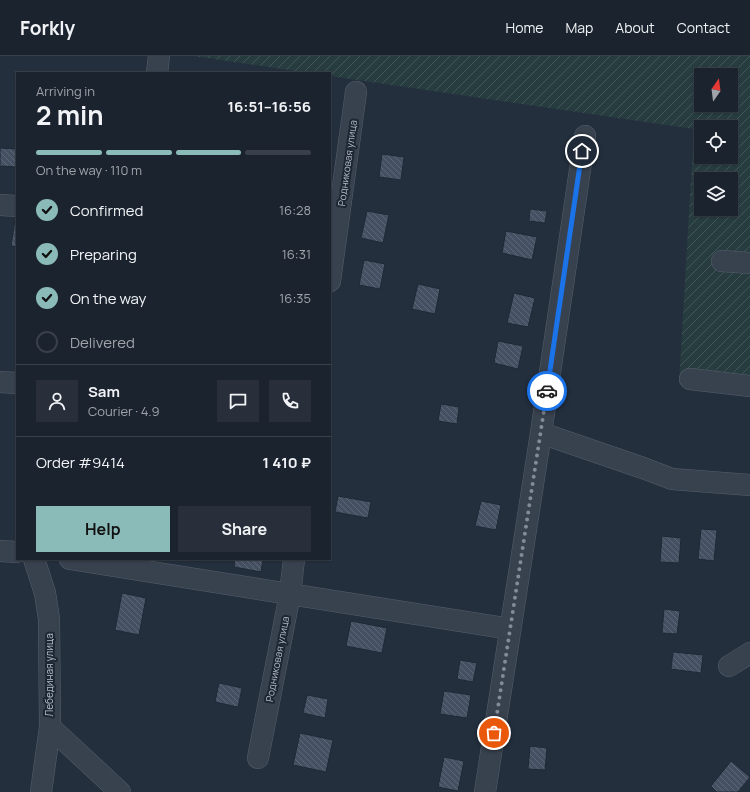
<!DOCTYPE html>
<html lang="en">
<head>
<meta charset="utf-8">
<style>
	body { margin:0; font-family:Manrope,sans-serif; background:#282f3a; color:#f1f3f6; height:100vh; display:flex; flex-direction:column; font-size:15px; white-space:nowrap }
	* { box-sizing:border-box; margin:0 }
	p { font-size:13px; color:#a0a4aa }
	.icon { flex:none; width:22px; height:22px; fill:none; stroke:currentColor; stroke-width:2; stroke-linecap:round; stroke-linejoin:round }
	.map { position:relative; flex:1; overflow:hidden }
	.details { position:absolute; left:16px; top:16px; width:315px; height:488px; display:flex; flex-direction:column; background:#1b232e; border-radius:0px; box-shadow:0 1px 3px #0004,0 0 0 1px #39404a }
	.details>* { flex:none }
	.needle { width:26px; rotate:14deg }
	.controls { position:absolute; left:694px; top:12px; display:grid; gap:8px }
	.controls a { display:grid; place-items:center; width:44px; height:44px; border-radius:0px; background:#1b232e; box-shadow:0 1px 3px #0004,0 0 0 1px #39404a; font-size:20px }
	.pin { position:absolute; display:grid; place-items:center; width:34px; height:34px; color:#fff; margin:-17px; border:2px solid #fff; border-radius:50%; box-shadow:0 1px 4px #0007 }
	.courier { position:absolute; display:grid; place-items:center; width:40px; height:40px; margin:-20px; border:3px solid #1a73e8; border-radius:50%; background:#fff; color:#222; box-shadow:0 1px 5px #0007 }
	.headline em { font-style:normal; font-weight:700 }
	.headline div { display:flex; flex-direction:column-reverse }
	.headline { display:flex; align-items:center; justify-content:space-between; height:68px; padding:0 20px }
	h1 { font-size:26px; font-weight:700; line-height:30px }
	.bar { display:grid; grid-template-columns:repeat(4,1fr); gap:6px 4px; align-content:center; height:48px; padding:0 20px }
	.bar i { height:5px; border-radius:3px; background:#39404a }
	.bar .selected { background:#8bbbb9 }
	.bar p { grid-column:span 4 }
	.line { display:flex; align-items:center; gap:10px; padding:0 20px; border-top:1px solid #39404a }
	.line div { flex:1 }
	.round { display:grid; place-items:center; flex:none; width:42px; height:42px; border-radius:0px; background:#282f3a }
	ol { padding:0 20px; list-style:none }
	li { display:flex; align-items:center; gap:12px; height:44px }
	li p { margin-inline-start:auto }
	li .icon { padding:4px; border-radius:50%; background:#8bbbb9; color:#111; stroke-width:4 }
	li:last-child { color:#a0a4aa }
	li i { width:22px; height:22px; border:2px solid #39404a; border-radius:50% }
	.button { display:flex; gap:8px; margin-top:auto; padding:8px 20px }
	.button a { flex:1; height:46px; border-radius:0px; background:#8bbbb9; color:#111; font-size:16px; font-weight:700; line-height:46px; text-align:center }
	.button a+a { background:#282f3a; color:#f1f3f6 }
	header { display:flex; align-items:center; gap:24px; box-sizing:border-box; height:56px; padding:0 20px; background:#1b232e; border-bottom:1px solid #39404a }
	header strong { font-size:19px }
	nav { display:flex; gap:22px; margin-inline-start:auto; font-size:14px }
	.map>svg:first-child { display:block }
	.garden { fill:url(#garden-furrows); fill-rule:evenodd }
	.building { fill:url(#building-back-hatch); stroke:#1f2835 }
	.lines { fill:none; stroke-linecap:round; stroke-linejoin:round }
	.minor-casing { stroke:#565f6c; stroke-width:22 }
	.minor { stroke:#38414e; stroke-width:21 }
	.done { stroke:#828b98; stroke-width:4; stroke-dasharray:0 7.2 }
	.route { stroke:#1a73e8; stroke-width:5 }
	.labels { text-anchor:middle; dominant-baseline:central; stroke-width:4; stroke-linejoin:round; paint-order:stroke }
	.street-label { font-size:10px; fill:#b4bcc9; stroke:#1d2633 }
</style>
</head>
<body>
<header>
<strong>Forkly</strong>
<nav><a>Home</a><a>Map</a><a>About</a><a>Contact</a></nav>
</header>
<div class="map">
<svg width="750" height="736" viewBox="0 0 750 736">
	<defs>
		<pattern id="garden-furrows" width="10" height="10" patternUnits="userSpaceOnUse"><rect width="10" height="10" fill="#263c3f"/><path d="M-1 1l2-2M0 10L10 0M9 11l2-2" fill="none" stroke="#435659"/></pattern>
		<pattern id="building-back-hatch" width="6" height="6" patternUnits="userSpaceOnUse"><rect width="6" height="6" fill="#455162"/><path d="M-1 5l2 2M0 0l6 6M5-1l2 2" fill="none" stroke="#5d6877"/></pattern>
	</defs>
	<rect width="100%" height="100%" fill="#242f3e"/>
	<!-- garden -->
	<path class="garden" d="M194 0H750V336L679 327 694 73 330 20V17H309ZM701 19H731V49H701ZM701 71H731V101H701ZM701 123H731V153H701Z"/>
	<!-- building -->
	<path class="building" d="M0 92 17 93V111L0 110Z
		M382 98 404 101 401 124 379 121Z
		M530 153 547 155 545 167 529 165Z
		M367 155 389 159 383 187 361 182Z
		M15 164H17V191L11 190Z
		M506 175 537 181 532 204 502 197Z
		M364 204 385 208 380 233 359 229Z
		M418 228 440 233 435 258 412 253Z
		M514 237 535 242 528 271 507 267Z
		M498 285 523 290 518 313 494 307Z
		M441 348 459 351 457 368 438 365Z
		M338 440 371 446 368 462 335 456Z
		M481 445 501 449 496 474 475 470Z
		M701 473 717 474 714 505 698 503Z
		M662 480 681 482 679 507 660 506Z
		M235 503H263L261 516 234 511Z
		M122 537 146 542 139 579 115 574Z
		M664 553 680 555 677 578 662 577Z
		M351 565 387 572 382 597 346 590Z
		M673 596 703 599 701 617 671 613Z
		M460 604 477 607 473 626 457 623Z
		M219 627 242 632 238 651 215 646Z
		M444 635 471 639 467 662 440 658Z
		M307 639 328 643 325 662 303 657Z
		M300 677 333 684 326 716 293 709Z
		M530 690 547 692 545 714 528 713Z
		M444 701 464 705 458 735 438 731Z
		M731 705 750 721 738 736H717L711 730Z"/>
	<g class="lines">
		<!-- minor casing -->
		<g class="minor-casing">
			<path id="minor" d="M157 17 159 0
				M0 149 17 150
				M722 205 750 207
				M330 225 356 36
				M690 323 750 330
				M0 326 17 327
				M541 377 643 412 672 423 750 429
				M0 495 17 496
				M34 503 45 537 49 563 50 671 41 736
				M70 503 510 573
				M729 610 750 597
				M50 671 120 736
				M258 702 290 538 294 503
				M485 736 541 377 585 80"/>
		</g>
		<!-- minor -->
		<use href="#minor" class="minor"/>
	</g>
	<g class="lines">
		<!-- done -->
		<path class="done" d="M494 677 547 335"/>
		<!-- route -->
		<path class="route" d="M547 335 582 95"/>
	</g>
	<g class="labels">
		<!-- street labels -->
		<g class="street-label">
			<text transform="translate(347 107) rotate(-82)">Родниковая улица</text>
			<text transform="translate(277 603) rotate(-79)">Родниковая улица</text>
			<text transform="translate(49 619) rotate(-90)">Лебединая улица</text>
		</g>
	</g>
</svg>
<div class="controls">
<a><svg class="needle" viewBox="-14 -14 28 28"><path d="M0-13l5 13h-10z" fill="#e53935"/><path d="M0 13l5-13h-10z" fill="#a0a4aa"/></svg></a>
<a><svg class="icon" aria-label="locate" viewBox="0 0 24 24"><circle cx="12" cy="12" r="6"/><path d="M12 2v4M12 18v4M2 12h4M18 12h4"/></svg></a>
<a><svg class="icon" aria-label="layers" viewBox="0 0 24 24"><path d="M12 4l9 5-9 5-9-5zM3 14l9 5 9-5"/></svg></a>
</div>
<div class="pin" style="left:494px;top:677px;background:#ea580c"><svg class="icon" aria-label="bag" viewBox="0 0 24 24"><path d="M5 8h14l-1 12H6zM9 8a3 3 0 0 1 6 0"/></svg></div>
<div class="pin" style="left:582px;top:95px;background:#1f2937"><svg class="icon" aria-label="home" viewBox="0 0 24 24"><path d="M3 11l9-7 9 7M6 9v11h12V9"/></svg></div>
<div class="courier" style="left:547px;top:335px"><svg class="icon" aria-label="car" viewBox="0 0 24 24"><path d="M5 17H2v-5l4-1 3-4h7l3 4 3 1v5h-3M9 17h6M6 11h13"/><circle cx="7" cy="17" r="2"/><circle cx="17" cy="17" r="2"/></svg></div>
<section class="details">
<div class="headline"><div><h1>2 min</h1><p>Arriving in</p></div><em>16:51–16:56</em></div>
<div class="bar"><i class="selected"></i><i class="selected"></i><i class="selected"></i><i></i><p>On the way · 110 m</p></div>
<ol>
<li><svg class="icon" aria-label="check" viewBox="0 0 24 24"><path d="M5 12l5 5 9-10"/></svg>Confirmed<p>16:28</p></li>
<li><svg class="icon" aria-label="check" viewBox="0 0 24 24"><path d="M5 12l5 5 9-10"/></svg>Preparing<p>16:31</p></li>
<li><svg class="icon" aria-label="check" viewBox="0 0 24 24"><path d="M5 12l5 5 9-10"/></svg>On the way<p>16:35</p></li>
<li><i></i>Delivered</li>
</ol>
<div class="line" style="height:72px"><a class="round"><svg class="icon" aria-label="person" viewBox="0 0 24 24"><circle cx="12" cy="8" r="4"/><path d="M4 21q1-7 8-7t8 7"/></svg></a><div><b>Sam</b><p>Courier · 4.9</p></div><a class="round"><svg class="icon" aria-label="chat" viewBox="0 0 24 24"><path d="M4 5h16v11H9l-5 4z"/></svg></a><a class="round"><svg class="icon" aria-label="phone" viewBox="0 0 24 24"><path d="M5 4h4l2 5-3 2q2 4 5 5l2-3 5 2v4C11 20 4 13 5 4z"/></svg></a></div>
<div class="line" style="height:52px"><div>Order #9414</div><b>1 410 ₽</b></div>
<div class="button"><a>Help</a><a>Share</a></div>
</section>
</div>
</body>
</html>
